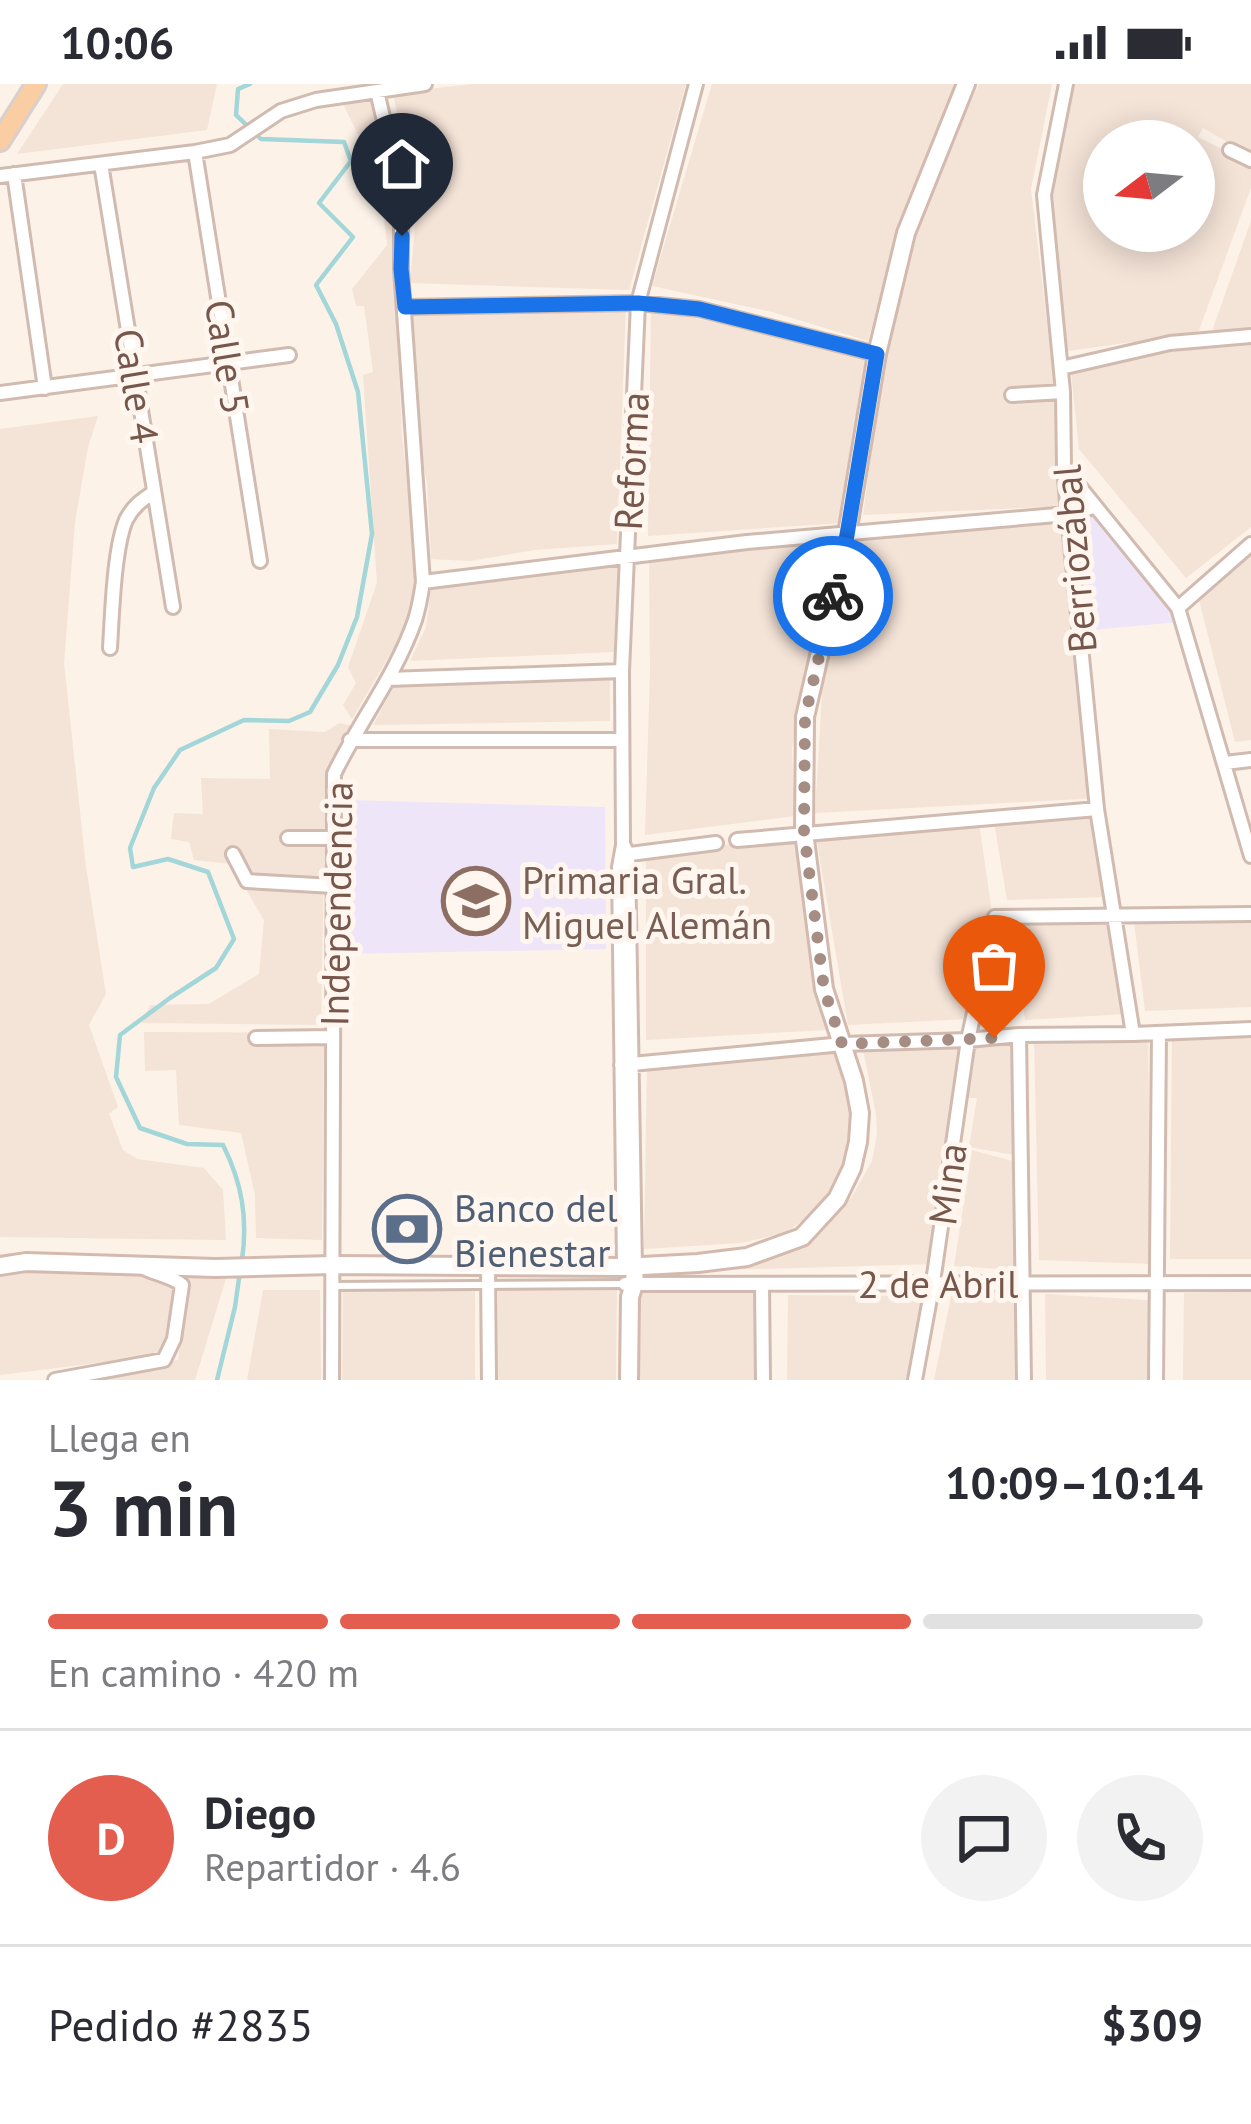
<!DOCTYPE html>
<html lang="es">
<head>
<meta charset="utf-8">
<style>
	body { margin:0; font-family:"PT Sans",sans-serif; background:#f2f2f3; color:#2b2b33; height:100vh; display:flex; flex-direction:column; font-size:45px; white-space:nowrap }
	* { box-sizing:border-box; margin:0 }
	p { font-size:39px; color:#7c7c81 }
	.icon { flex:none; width:66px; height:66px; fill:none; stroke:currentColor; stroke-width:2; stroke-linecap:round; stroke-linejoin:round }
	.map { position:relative; height:1296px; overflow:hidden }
	.panel { display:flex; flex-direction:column; background:#fff; flex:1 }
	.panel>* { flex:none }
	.needle { width:78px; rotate:254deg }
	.buttons { position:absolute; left:1083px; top:36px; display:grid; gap:24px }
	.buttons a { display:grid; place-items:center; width:132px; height:132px; border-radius:50%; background:#fff; box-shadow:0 6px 30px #0003; font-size:60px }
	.pin { position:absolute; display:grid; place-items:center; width:102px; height:102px; color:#fff; margin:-123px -51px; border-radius:50% 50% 50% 0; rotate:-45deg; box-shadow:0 0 12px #0007 }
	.pin .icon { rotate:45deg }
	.courier { position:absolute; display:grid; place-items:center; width:120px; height:120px; margin:-60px; border:9px solid #1a73e8; border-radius:50%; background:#fff; color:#222; box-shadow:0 3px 15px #0007 }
	.overview em { font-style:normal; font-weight:700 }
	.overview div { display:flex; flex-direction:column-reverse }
	.overview { display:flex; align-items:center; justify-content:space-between; height:204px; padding:0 48px }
	h1 { font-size:78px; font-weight:700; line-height:90px }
	.bar { display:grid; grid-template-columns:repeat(4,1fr); gap:18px 12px; align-content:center; height:144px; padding:0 48px }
	.bar i { height:15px; border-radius:9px; background:#e1e1e2 }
	.bar .current { background:#e45e4f }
	.bar p { grid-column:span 4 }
	.line { display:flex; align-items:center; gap:30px; padding:0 48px; border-top:3px solid #e1e1e2 }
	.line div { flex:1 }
	.round { display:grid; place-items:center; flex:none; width:126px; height:126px; border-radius:63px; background:#f2f2f3 }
	.status { display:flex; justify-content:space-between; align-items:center; height:84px; padding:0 60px; background:#fff; direction:ltr }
	.status svg { height:33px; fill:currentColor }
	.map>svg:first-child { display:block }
	.residential { fill:#f4e3d7; fill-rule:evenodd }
	.education { fill:#efe5f9 }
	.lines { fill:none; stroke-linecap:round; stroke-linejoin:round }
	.stream { stroke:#a3d6d8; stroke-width:4.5 }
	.lane-casing { stroke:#d1bbb0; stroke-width:12 }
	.street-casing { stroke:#d1bbb0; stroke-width:18 }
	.secondary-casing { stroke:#d4baae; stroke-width:22 }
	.primary-casing { stroke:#d9d0cd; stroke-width:24 }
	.lane { stroke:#fff; stroke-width:6 }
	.street { stroke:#fff; stroke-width:12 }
	.secondary { stroke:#fff; stroke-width:16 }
	.primary { stroke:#facea2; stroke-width:18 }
	.done { stroke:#a68d83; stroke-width:12; stroke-dasharray:0 21.6 }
	.route { stroke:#1a73e8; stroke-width:15 }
	.labels { text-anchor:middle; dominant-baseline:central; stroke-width:10; stroke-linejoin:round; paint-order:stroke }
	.street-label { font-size:39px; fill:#77564c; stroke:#fff7ef }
	.education-label { font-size:39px; fill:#785e54; stroke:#fff7ef; text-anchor:start }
	.service-label { font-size:39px; fill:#4e5e75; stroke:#fff7ef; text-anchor:start }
</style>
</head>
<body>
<div class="status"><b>10:06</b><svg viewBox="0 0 49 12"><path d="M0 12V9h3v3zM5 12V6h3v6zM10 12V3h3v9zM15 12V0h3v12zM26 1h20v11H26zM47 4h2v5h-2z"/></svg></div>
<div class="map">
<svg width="1251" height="1296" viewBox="0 0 1251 1296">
	<rect width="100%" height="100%" fill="#fcf2e8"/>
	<!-- residential -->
	<path class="residential" d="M63 0H217L207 46 17 70Z
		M472 0H686L629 206 410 199 417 121 393 9Z
		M712 0H958L889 179 868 257 772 228 652 202Z
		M979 0H1052L1031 105 1069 422 863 431 883 285 894 236 917 150 950 62Z
		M1074 0H1251V72L1203 44 1198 53 1251 79V104L1198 249 1068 267 1049 113ZM1104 57H1194V147H1104Z
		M378 10 404 114 395 199 402 352 419 502 408 540 352 635 343 621 356 599 348 583 377 499 363 291 373 288 364 222H356L352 205 387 161 380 95 342 18Z
		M1251 137V244L1212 247Z
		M411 220H626L617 460 535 466 470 477 431 475 427 399 419 362Z
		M651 224 867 274 842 439 648 452Z
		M1251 259V443L1186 494 1079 365 1070 279Z
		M98 332 88 363 75 438 64 579 86 783 106 910 89 941 118 1023 109 1030 123 1066 137 1075 204 1084 223 1106 226 1156 0 1153V345Z
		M1068 435 1099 714 815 729 823 593 857 453Z
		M837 458 792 665 795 732 645 751 650 588 649 473Z
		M1251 465V656L1235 658 1198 512Z
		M618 478 614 568 410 577 426 543 431 505Z
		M610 586V637L373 641 399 593Z
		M339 639 354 642 327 702 325 716 321 941 142 939 150 921 209 920 259 890 264 836 231 780 194 776 189 758 171 755 174 729 203 730 201 694 270 695 269 645 325 648Z
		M1100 729 1109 813 1007 816 994 738Z
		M979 739 1007 933 848 941 816 753Z
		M795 754 826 946 646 956V768Z
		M1251 829V923L1145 927 1133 830Z
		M1111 830 1124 930 1025 936 1011 835Z
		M1251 947V1175H1170L1172 950Z
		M144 948 324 949 322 1156 256 1154 255 1111 241 1049 179 1041 176 986 145 987Z
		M1148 950 1151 1180 1039 1176 1034 953Z
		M1011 956 1014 1071 969 1063 977 1014H958L931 1180 654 1188 792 1164 851 1114 872 1077 877 1050 876 1030 862 961Z
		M837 965 850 1002 854 1053 834 1102 812 1129 787 1148 741 1159 644 1165 647 979Z
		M972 1066 1016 1078 1015 1186 954 1182Z
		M16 1187H174L170 1270 0 1291V1191Z
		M228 1188 195 1296H57L178 1276 188 1190Z
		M343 1202 475 1203V1296H342Z
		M498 1203 617 1204 616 1296H498Z
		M640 1204 759 1205 758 1296H640Z
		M263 1206H320L321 1296H247Z
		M1251 1207V1296H1183L1184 1209Z
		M952 1208H1021V1296H934Z
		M1045 1210 1165 1217 1164 1296H1046Z
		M788 1211 924 1212 908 1296H787Z"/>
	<!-- education -->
	<path class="education" d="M1097 430 1175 524 1179 538 1091 546 1078 432Z
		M347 716 605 723 606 865 345 870Z"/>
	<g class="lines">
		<!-- stream -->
		<path class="stream" d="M242 1176C248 1134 242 1099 223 1061L187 1060 140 1044 116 993 120 951 170 914 216 884 234 855 208 788 168 775 133 783 130 764 154 704 180 666 244 636 289 637 310 628 338 581 357 533 372 450 358 308 336 240 316 201 353 153 319 119 351 77 344 58 261 55 236 31 238 5 250 0
			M217 1296 235 1223 240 1187"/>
		<!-- lane casing -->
		<g class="lane-casing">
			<path id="lane" d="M332 1202 623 1200"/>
		</g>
		<!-- street casing -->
		<g class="street-casing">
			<path id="street" d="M1066 0 1044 111 1063 308 1064 383 1068 430 1097 725 1133 950
				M1230 66 1251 76
				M195 68 260 477
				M101 80 173 523
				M14 90 45 304
				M0 92 195 68 230 61 281 27 316 16 425 0
				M405 223 638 219 699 225 877 270
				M1061 284 1170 259 1251 252
				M0 309 289 271
				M1012 311 1063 308
				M1066 386 1178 524 1251 772
				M423 498 747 458 1068 430 1094 423
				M1178 524 1251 460
				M110 564C112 531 114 464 126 436 133 422 142 416 154 408
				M388 595 622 587
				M350 656H622
				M1225 679 1251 676
				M288 754H334
				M737 756 1097 725
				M624 762 628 771 635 1183
				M233 770 247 797 334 802
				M622 771 716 759
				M1019 951 1024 1296
				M256 954 333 953
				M621 981 843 960 968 956 1019 951 1133 950 1251 945
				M488 1182 489 1296
				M624 1183 619 783 623 761 622 587 638 219 696 0
				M625 1200 1251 1199
				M762 1200 763 1296
				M55 1296 164 1276 174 1255 182 1201C172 1192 154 1190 142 1183
				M332 1296 334 690C359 638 396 591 415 536 419 524 421 511 423 498L401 185V111L377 7
				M915 1296 933 1198 968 956 995 833 1251 830
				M1156 1296 1159 949"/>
		</g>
		<!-- secondary casing -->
		<g class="secondary-casing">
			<path id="secondary" d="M0 1182 26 1178 215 1184 332 1181 624 1183 698 1179 747 1173 802 1153 837 1115 852 1084 858 1058 860 1029 854 997 824 905 804 748 805 633 847 450 877 270 906 149 966 0
				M629 1296 630 1213 634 1200 635 1183"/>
		</g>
		<!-- primary casing -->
		<g class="primary-casing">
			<path id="primary" d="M0 57 36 0"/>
		</g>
		<!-- lane -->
		<use href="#lane" class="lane"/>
		<!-- street -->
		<use href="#street" class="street"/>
		<!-- secondary -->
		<use href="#secondary" class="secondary"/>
		<!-- primary -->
		<use href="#primary" class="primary"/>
	</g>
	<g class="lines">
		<!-- done -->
		<path class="done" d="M833 512 805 633 804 748 824 905 842 960 994 954"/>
		<!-- route -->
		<path class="route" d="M402 152 401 185 405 223 638 219 699 225 877 270 847 451 833 512"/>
	</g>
	<!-- icons -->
	<defs>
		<g id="school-ring" transform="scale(3.45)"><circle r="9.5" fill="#fff7ef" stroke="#8d6e63" stroke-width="1.5"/><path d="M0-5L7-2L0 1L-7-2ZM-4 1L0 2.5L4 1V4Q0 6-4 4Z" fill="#8d6e63"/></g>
		<g id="bank-ring" transform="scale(3.45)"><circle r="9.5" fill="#fff7ef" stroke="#5c6f8a" stroke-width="1.5"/><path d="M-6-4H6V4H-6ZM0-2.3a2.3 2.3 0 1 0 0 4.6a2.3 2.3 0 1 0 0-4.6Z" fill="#5c6f8a"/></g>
	</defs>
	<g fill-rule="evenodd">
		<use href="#school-ring" x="476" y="817"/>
		<use href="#bank-ring" x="407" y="1145"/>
	</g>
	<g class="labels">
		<!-- street labels -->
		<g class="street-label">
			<text transform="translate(228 273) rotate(81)">Calle 5</text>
			<text transform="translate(137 302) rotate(81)">Calle 4</text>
			<text transform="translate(631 377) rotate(-87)">Reforma</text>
			<text transform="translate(1074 475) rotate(-95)">Berriozábal</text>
			<text transform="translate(336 820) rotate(-89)">Independencia</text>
			<text transform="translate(947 1100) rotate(-82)">Mina</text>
			<text x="938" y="1199">2 de Abril</text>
		</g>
		<!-- education labels -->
		<g class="education-label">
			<text x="522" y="795">Primaria Gral.<tspan x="522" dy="45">Miguel Alemán</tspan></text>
		</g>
		<!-- service labels -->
		<g class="service-label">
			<text x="454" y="1123">Banco del<tspan x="454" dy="45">Bienestar</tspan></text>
		</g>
	</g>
</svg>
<div class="buttons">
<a><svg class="needle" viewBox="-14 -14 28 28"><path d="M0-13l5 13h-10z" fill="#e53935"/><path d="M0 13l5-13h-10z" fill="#7c7c81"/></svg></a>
</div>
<div class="pin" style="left:994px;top:954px;background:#ea580c"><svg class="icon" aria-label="bag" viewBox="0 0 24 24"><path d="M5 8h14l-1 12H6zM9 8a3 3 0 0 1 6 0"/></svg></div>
<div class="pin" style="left:402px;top:152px;background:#1f2937"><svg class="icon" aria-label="home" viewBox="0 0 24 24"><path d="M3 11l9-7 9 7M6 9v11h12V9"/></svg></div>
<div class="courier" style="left:833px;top:512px"><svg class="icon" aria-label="bike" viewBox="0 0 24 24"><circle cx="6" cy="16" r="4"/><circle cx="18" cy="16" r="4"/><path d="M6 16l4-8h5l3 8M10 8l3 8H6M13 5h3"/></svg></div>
</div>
<section class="panel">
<div class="overview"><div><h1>3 min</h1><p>Llega en</p></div><em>10:09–10:14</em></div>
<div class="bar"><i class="current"></i><i class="current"></i><i class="current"></i><i></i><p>En camino · 420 m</p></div>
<div class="line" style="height:216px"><b class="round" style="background:#e45e4f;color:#fff">D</b><div><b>Diego</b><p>Repartidor · 4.6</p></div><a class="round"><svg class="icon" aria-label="chat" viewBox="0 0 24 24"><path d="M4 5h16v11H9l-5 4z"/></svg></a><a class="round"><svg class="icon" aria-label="phone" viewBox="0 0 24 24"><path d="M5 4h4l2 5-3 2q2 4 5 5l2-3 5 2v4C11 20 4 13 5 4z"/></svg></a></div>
<div class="line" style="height:156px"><div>Pedido #2835</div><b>$309</b></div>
</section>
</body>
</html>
